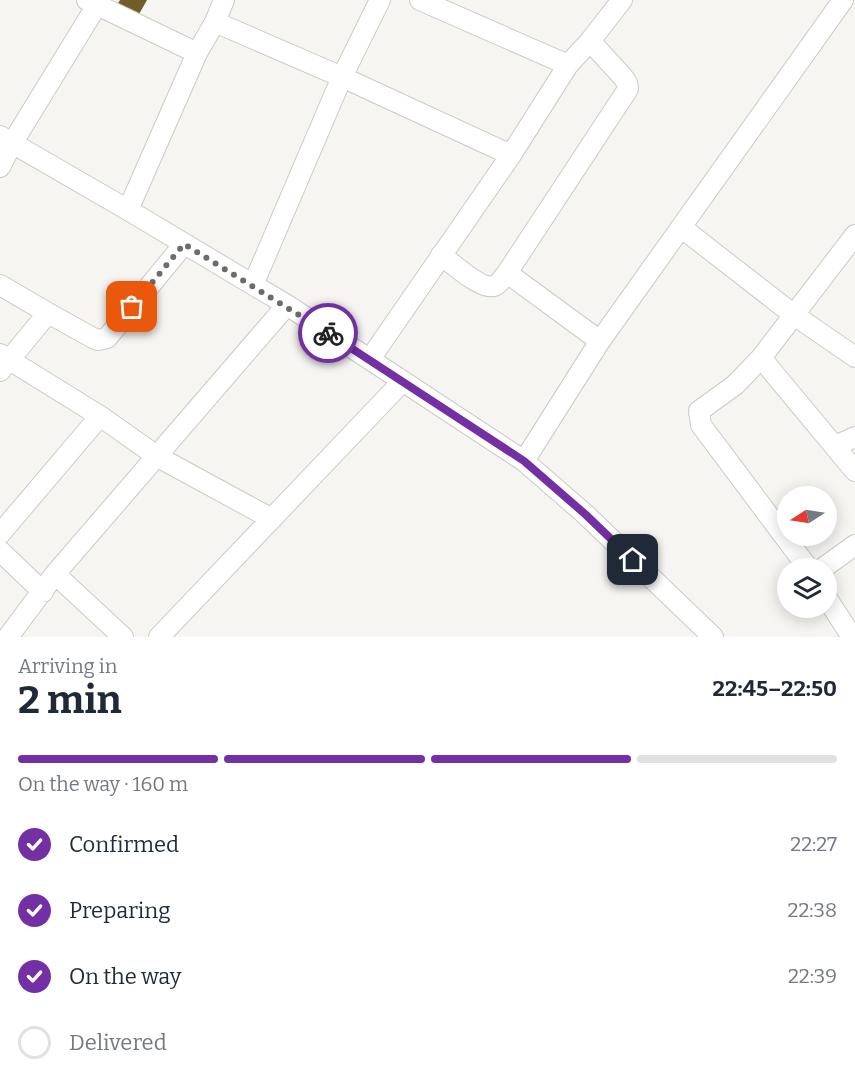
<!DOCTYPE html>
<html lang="en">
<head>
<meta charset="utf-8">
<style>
	body { margin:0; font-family:Bitter,serif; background:#f2f2f3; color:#1f2937; height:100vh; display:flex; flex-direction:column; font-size:22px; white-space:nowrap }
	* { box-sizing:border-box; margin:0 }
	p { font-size:20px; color:#747a83 }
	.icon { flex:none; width:33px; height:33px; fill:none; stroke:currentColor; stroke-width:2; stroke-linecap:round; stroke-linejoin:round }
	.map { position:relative; height:637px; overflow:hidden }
	.panel { display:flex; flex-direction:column; background:#fff; flex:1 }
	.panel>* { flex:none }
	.needle { width:39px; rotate:258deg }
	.fabs { position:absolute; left:777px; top:486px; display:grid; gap:12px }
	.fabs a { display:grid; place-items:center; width:60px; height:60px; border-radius:50%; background:#fff; box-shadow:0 3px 15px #0003; font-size:30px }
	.pin { position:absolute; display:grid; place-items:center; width:51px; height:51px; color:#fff; margin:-26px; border-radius:12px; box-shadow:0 3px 9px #0006 }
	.courier { position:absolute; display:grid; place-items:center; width:60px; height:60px; margin:-30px; border:4px solid #7330a4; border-radius:50%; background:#fff; color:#222; box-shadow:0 2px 8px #0007 }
	.overview em { font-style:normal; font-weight:700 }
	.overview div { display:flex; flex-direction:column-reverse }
	.overview { display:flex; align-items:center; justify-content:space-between; height:102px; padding:0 18px }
	h1 { font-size:39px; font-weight:700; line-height:45px }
	.bar { display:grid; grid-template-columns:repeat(4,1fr); gap:9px 6px; align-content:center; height:72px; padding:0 18px }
	.bar i { height:8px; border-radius:4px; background:#e0e1e3 }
	.bar .active { background:#7330a4 }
	.bar p { grid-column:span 4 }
	ol { padding:0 18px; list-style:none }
	li { display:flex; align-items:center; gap:18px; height:66px }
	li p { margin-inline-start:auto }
	li .icon { padding:6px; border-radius:50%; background:#7330a4; color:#fff; stroke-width:4 }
	li:last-child { color:#747a83 }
	li i { width:33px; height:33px; border:3px solid #e0e1e3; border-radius:50% }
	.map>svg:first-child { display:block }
	.building { fill:#705d27 }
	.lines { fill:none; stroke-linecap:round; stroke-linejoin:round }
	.minor-casing { stroke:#cbcac6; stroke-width:22 }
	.minor { stroke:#fff; stroke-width:20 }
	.done { stroke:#6d6c6a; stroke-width:6; stroke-dasharray:0 10.8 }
	.route { stroke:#7330a4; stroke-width:8 }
</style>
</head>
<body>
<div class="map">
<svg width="855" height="637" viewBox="0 0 855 637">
	<rect width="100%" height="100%" fill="#f6f5f1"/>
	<!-- building -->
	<path class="building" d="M120 0H147L138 16 117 5Z"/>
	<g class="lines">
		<!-- minor casing -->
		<g class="minor-casing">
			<path id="minor" d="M87 0 197 53
				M420 0 568 65
				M215 22 342 77 511 155
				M0 136 128 210 287 305 524 461 585 514 713 637
				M0 167 13 142 100 0
				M128 210 197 53 215 22 224 0
				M682 228 794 315 855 357
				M441 255C452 263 481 290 494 286 500 284 503 277 507 273L628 89 627 83 623 77 590 41
				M507 273 600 341
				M0 285 48 313
				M253 285 342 77 380 0
				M0 354 100 416 158 457 272 519
				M761 358 855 471
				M370 359 511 155 568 65 590 41 622 0
				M0 371 48 313 93 338 98 340 107 338 184 244
				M835 446 855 437
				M524 461 600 341 843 0
				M0 534 100 416
				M0 551 43 592
				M808 568 701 425 699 411 735 385 761 358 855 235
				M823 568 855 545
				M55 574 123 637
				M826 597 852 637
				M8 637 55 574 287 305
				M159 637 402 382"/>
		</g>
		<!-- minor -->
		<use href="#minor" class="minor"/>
	</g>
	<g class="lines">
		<!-- done -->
		<path class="done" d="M132 307 184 244 328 333"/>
		<!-- route -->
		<path class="route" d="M328 333 524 461 585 514 633 560"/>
	</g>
</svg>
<div class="fabs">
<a><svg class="needle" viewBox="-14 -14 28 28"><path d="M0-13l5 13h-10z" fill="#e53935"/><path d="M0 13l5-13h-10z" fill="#747a83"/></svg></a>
<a><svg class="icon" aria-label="layers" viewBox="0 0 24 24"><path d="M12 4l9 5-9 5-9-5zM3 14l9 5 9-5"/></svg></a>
</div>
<div class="pin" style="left:132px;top:307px;background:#ea580c"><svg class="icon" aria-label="bag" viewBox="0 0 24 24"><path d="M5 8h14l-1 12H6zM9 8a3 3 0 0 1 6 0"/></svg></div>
<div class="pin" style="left:633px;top:560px;background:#1f2937"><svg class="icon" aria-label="home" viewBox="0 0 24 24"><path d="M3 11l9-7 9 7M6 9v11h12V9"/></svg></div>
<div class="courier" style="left:328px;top:333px"><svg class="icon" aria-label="bike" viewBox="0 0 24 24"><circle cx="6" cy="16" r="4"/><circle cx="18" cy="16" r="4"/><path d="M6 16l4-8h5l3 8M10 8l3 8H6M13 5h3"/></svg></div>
</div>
<section class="panel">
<div class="overview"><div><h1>2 min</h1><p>Arriving in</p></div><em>22:45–22:50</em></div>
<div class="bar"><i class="active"></i><i class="active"></i><i class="active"></i><i></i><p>On the way · 160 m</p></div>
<ol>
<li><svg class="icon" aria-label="check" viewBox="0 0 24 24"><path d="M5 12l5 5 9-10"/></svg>Confirmed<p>22:27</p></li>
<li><svg class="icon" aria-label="check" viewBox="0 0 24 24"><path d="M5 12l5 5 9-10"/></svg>Preparing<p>22:38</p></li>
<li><svg class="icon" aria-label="check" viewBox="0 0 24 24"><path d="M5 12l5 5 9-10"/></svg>On the way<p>22:39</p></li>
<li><i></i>Delivered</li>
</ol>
</section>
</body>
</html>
